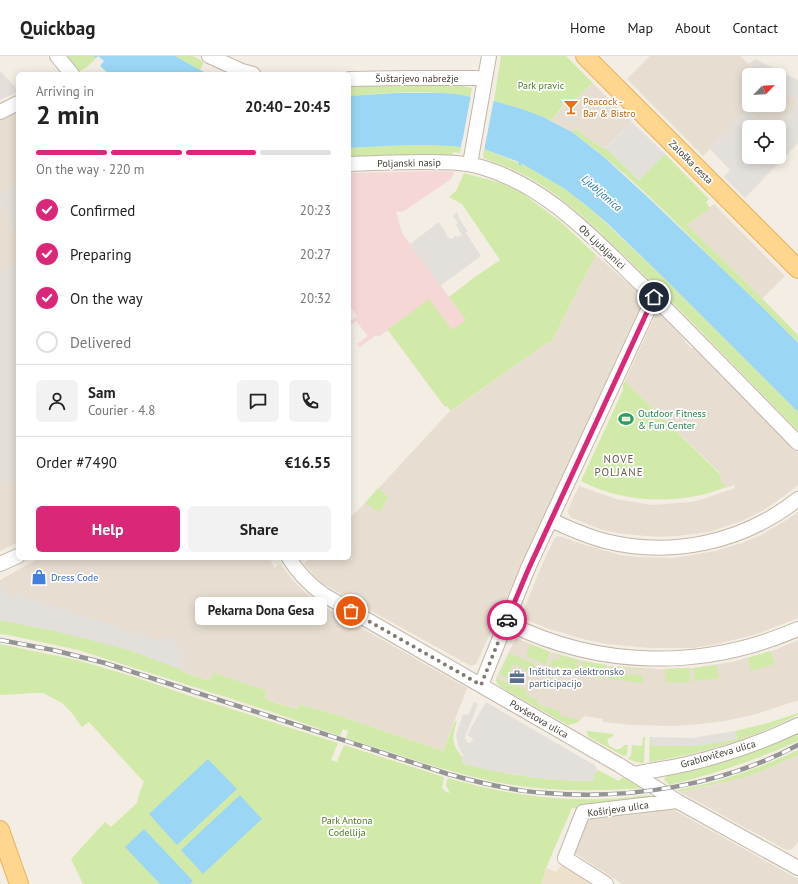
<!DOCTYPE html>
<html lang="en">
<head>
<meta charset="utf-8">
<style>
	body { margin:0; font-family:"PT Sans",sans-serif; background:#f2f2f2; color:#222; height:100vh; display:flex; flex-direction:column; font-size:15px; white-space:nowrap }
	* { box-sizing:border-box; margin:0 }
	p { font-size:13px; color:#767676 }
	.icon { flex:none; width:22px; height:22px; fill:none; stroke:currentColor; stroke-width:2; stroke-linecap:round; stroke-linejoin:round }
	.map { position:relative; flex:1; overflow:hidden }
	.sheet { position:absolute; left:16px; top:16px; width:335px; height:488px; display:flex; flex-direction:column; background:#fff; border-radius:6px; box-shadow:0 2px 10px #0003 }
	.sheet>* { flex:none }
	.needle { width:26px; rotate:65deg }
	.buttons { position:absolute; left:742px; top:12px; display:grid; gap:8px }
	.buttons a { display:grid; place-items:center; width:44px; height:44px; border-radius:6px; background:#fff; box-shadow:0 2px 10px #0003; font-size:20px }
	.pin { position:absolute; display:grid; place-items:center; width:34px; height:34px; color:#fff; margin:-17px; border:2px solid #fff; border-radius:50%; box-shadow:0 1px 4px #0007 }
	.courier { position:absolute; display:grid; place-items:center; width:40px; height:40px; margin:-20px; border:3px solid #db2777; border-radius:50%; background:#fff; color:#222; box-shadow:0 1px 5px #0007 }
	.bubble { position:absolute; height:28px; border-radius:6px; background:#fff; box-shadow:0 2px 10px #0003; font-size:13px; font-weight:800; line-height:28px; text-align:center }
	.summary em { font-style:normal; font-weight:800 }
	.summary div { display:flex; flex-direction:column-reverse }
	.summary { display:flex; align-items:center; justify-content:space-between; height:68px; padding:0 20px }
	h1 { font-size:26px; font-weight:800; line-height:30px }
	.bar { display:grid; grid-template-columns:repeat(4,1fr); gap:6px 4px; align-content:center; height:48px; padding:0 20px }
	.bar i { height:5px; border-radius:3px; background:#e0e0e0 }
	.bar .active { background:#db2777 }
	.bar p { grid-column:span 4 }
	.line { display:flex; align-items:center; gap:10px; padding:0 20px; border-top:1px solid #e0e0e0 }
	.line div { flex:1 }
	.round { display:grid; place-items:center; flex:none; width:42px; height:42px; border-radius:6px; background:#f2f2f2 }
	ol { padding:0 20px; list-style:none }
	li { display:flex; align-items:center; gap:12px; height:44px }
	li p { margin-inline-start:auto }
	li .icon { padding:4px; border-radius:50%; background:#db2777; color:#fff; stroke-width:4 }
	li:last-child { color:#767676 }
	li i { width:22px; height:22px; border:2px solid #e0e0e0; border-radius:50% }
	.action { display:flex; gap:8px; margin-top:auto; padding:8px 20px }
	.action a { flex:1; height:46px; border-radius:6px; background:#db2777; color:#fff; font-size:16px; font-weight:800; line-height:46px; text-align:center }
	.action a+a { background:#f2f2f2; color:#222 }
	header { display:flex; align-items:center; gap:24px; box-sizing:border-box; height:56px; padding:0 20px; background:#fff; border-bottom:1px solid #e0e0e0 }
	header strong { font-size:19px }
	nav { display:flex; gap:22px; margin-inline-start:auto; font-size:14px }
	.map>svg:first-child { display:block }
	.residential { fill:#e7ded1 }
	.industrial { fill:#e4ded8 }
	.education { fill:#ede1cc }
	.medical { fill:#f5d7d5 }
	.green { fill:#d2eaa9 }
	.parking { fill:#e3e0dc }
	.water { fill:#9bd7f4 }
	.pier { fill:#f3ede3 }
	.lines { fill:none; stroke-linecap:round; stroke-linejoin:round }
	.minor-casing { stroke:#c2b7a8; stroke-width:16 }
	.major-casing { stroke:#eab259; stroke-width:20 }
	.minor { stroke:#fff; stroke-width:14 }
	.major { stroke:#ffd690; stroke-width:18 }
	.rail-casing { stroke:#949494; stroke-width:4.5 }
	.rail { stroke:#fff; stroke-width:3; stroke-dasharray:9; stroke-linecap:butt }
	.done { stroke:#827a71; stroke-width:4; stroke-dasharray:0 7.2 }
	.route { stroke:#db2777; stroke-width:5 }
	.labels { text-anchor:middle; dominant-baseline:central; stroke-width:3.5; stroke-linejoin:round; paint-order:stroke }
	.street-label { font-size:10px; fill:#453c33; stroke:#fff }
	.park-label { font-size:10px; fill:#4b7a23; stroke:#fff }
	.food-label { font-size:10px; fill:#c56008; stroke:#fff; text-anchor:start }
	.leisure-label { font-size:10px; fill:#27864d; stroke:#fff; text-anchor:start }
	.shop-label { font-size:10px; fill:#366cbe; stroke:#fff; text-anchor:start }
	.service-label { font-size:10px; fill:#4e5e75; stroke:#fff; text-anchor:start }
	.water-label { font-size:11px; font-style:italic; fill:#247aa6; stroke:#fff }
	.neighbourhood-label { font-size:11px; letter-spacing:1px; fill:#68594a; stroke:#fff }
</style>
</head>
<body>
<header>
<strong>Quickbag</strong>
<nav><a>Home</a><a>Map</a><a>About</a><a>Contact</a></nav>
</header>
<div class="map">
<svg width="798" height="828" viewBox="0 0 798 828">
	<rect width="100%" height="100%" fill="#f3ede3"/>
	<!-- residential -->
	<path class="residential" d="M650 0H740L760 19H749V49H779V28L798 47 775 71H764L749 55 747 56H746L703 100 627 23Z
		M593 27 632 66 604 93 582 78 577 72 572 76 551 65 566 47 574 44Z
		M18 54V127L0 138V63Z
		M0 144 18 184V206L0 215Z
		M714 148 785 220 762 243 742 222 687 169Z
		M596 199 645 242 476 608 471 610 319 526 304 508 310 502H349V463L365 447 449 356 450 354 452 355 548 286 551 287 573 243Z
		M657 255 685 284V286L691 292H694L798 397V429L784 440 764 454 742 465 709 476 677 480 658 481 624 478 603 474 572 462 567 456 579 430 616 443 652 449 690 446 703 443 735 432 734 429 728 431 724 429 720 424 721 418 625 325Z
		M18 422V486L0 495V429Z
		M798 456V562L780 569 757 578 717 588 693 592H648L607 588 587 584 546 572 527 564 523 559V556L539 516 554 483 558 480 562 481 579 487 620 499 639 501 674 502 715 495 742 487 761 479 788 463Z
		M40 502H270L274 512 280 508 295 526 307 538 323 550 467 632 443 695 334 658 302 649 300 648 298 653 270 645 265 642 267 635 210 625 186 617 180 613 55 575 0 564V524Z
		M516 582 550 596 583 605 610 610 661 613 693 612 732 606 775 594 798 584V645H796L756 658 725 665 700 668 673 670 633 669 603 666V663L585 660 576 667 568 669 502 632 497 627 496 622Z
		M798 699V786L791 794H786L680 736 713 729 762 715Z
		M672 753 798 823V828H622L573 796 588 762Z"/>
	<!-- industrial -->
	<path class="industrial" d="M18 127V184L0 144V138Z
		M18 206V422L0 429V215Z"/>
	<!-- education -->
	<path class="education" d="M564 809 593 828H541L546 812 556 816 561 810Z"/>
	<!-- medical -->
	<path class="medical" d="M436 115 454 116 451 123 407 153 402 156 396 155 402 177 466 264 502 318 451 355 447 350 445 351 388 274 378 281 376 279 360 291 357 288 368 280 356 265 350 270 349 269V266L357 260 349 248V117Z"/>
	<!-- green -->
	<path class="green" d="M66 0H93L96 2 87 11 78 16Z
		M175 0H193L204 6 200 14Z
		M501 0H566L593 27 574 44 565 47 551 65 522 53 494 45Z
		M453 28 472 32 470 41C431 33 389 37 349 40V29Z
		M576 72 582 78 604 93 606 92 639 124 665 98 709 143 706 146 710 152 687 169 742 222 798 279V287C772 261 745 236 719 210 673 163 626 115 572 76Z
		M439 88 461 91 460 97 453 96 452 100 349 103V92L400 89Z
		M484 93 526 110 565 133 592 154 665 223 798 356V375C746 322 695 268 641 216 606 183 570 144 528 121 514 113 498 108 483 102Z
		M464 117 501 127 518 134 561 166 596 199 573 243 551 287 548 286 451 355 447 350 445 351 388 274H387L429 243 452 274 466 264 449 241 472 223 500 204 462 148 449 141 456 135Z
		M625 325 721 419C719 424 722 428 728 431 719 433 710 437 701 439 661 448 618 444 581 425L623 334V328Z
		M378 432 388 441 380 456 365 447Z
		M0 564 55 575 129 594 180 613 186 617 210 625 213 617 217 618 267 635 265 642 270 645 297 653 300 648 302 649 334 658 443 695 455 665 457 666C454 675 451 683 456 692 457 695 460 697 461 700L463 701 462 707C506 719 548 725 594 725V718L598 714 619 725 622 721 644 732C600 735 556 736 513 729 456 720 401 699 346 682L348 675 343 673 340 680 269 655 78 594 8 579 0 578Z
		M0 588 77 604 104 612 135 621 178 636 338 687 331 704 337 706 344 689 444 721 442 732 446 736 450 737C447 730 444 731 448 722 499 737 551 745 604 743 619 743 635 740 650 739L653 743 572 752 546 812 541 828H83L71 803 105 766 111 771 137 747 139 738 144 726 89 666 82 671 71 656 62 647 43 637H31L19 638 0 639Z
		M530 588 550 596 546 609 526 600Z
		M770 595 775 608 751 615 748 602Z
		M509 597 535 608 532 617 513 608 507 622 499 618Z
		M554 597 579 604 576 617 550 610 552 603 559 604 560 600 554 598Z
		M583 605 606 609 604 623 579 618Z
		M717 609 719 622 694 625 693 612Z
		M610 610 643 613V614L622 612V618L643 619V627L608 623Z
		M689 612 690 626 666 627 665 613Z
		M496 622 527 634 525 639 538 644 537 648 560 655V659L580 664 576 667 568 669 502 632 497 627Z
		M798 657V659C754 682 698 699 649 706L650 681H651V690L737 683 735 675 768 667Z
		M588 675 613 678V680L609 682 607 684 609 689C614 694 620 695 624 689H628L627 699 623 700 589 681 586 676Z
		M798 676V685C756 704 714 718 669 729L664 723 666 721V719Z
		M643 681H645L644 707 636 706 628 703 631 699 632 689 642 690Z
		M798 694V699L762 715 742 722 680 736 677 734C719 727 760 712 798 694Z"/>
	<!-- parking -->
	<path class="parking" d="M755 3 798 24V47L779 28V19H760L749 8Z
		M0 15 18 34V36L0 44Z
		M798 47V87L745 142 724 121 730 114 710 93 746 56H747L748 55 764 71H749V101H779V71H775Z
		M632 66 665 98 639 124 606 92Z
		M457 156 459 162 468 176 466 177 481 200 440 230 410 188 439 166 446 177V179L449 182 452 183 454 182 455 179 457 181 462 179 456 169 458 167 453 160Z
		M0 527 8 541 12 542 15 538 162 585 172 580 176 589 179 588 184 600 189 598 190 600 184 605V608L180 613 129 594 55 575 0 564Z
		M474 646 478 648 465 681 466 685 468 687H470L473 684 472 682 467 679 486 646 596 710 597 716 594 718V725L561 724 537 722 488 714 462 707 463 699 458 690 456 679 463 658 468 659Z
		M735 675 737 683 711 688 693 690H651V681L692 682Z"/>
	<!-- water -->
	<path class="water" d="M93 0H175L200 14 209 18H109L100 10 104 5 98 0 96 2Z
		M396 37H443L455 38 494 45 522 53 543 61 572 76 604 101 653 146 765 254 798 287V356L665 223 608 168 592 154 565 133 526 110 522 108 520 110 518 108 519 106 484 93 485 88 462 84 461 91C423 87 386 90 349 92V40Z
		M208 703 237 733 177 789 149 758Z
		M240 739 262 763 203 818 181 794Z
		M144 773 193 825 190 828H160L125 791Z"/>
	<!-- pier -->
	<path class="pier" d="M471 39 494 43 484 95 482 94 483 90 464 86 463 91 461 92Z"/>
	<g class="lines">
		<!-- minor casing -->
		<g class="minor-casing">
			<path id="minor" d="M57 0 72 18
				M209 0 242 15 253 18
				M349 23 407 22H485
				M0 56 18 47
				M349 108C374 107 399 106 425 106 444 106 463 106 481 111 547 130 593 182 641 228 694 280 746 334 798 387
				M470 108 489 0
				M551 464C568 472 586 480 605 485 672 502 744 486 798 443
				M289 502C298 517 310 529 324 539L619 709 677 745 798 812
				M0 508 18 500
				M506 566C599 613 703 614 798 573
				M481 629 528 512 654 241
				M635 718C652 714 670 712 687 708 725 699 763 686 798 669
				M606 828 565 802 583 756 677 745"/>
		</g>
		<!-- major casing -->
		<g class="major-casing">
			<path id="major" d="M585 0 798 213
				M0 774 19 828"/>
		</g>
		<!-- minor -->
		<use href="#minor" class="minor"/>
		<!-- major -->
		<use href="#major" class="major"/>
		<!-- rail casing -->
		<g class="rail-casing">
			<path id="rail" d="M0 584 53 594 105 607 448 718C480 727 513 735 546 737 631 744 723 729 798 689"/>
		</g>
		<!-- rail -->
		<use href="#rail" class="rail"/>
	</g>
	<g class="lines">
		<!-- done -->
		<path class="done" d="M351 555 481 629 507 564"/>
		<!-- route -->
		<path class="route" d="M507 564 528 514 654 241"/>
	</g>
	<!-- icons -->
	<defs>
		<g id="bar-bare" transform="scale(1.2)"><path d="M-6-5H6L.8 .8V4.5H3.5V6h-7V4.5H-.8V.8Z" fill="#e8710a" stroke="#fff" stroke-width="2.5" paint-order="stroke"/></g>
		<g id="stadium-bare" transform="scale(1.2)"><path d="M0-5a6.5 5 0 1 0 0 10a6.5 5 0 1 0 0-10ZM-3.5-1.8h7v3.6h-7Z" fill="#2e9e5b" stroke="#fff" stroke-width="2.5" paint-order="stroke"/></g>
		<g id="shop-bare" transform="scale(1.2)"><path d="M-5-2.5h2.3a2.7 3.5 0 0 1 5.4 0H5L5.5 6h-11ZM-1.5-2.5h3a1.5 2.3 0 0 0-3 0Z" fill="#3f7fe0" stroke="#fff" stroke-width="2.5" paint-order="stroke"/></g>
		<g id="office-bare" transform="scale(1.2)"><path d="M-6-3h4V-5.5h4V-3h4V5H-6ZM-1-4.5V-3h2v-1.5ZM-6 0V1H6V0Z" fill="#5c6f8a" stroke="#fff" stroke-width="2.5" paint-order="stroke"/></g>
	</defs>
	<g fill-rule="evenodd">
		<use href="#bar-bare" x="571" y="51"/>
		<use href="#stadium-bare" x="626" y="363"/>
		<use href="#shop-bare" x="39" y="521"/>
		<use href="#office-bare" x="517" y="621"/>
	</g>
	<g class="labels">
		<!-- street labels -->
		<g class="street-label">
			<text x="417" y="22">Šuštarjevo nabrežje</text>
			<text transform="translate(691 106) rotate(45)">Zaloška cesta</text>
			<text transform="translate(409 107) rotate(-1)">Poljanski nasip</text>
			<text transform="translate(602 191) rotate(43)">Ob Ljubljanici</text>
			<text transform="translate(539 663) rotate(30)">Povšetova ulica</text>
			<text transform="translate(718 698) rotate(-16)">Grablovičeva ulica</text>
			<text transform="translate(618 753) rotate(-8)">Koširjeva ulica</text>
		</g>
		<!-- park labels -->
		<g class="park-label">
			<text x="541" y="29">Park pravic</text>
			<text x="347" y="764">Park Antona<tspan x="347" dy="12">Codellija</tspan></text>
		</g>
		<!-- food labels -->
		<g class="food-label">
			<text x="583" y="45">Peacock -<tspan x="583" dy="12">Bar &amp; Bistro</tspan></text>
		</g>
		<!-- leisure labels -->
		<g class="leisure-label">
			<text x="638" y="357">Outdoor Fitness<tspan x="638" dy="12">&amp; Fun Center</tspan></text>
		</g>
		<!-- shop labels -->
		<g class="shop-label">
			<text x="51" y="521">Dress Code</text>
		</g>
		<!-- service labels -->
		<g class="service-label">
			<text x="529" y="615">Inštitut za elektronsko<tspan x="529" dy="12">participacijo</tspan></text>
		</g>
		<!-- water labels -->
		<g class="water-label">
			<text transform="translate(602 137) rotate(41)">Ljubljanica</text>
		</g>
		<!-- neighbourhood labels -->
		<g class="neighbourhood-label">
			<text x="619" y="403">NOVE<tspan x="619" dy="13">POLJANE</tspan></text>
		</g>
	</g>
</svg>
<div class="buttons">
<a><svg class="needle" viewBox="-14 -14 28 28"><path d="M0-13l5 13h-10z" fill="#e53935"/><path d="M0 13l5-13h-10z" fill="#767676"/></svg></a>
<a><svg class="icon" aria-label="locate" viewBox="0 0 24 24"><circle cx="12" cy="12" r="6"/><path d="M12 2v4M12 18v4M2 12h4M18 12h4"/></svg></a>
</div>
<div class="pin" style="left:351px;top:555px;background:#ea580c"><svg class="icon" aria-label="bag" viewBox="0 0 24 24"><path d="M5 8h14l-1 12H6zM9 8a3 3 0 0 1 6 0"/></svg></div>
<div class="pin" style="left:654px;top:241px;background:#1f2937"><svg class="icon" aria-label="home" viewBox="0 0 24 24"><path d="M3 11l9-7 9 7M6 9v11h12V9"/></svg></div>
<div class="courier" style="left:507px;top:564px"><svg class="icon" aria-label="car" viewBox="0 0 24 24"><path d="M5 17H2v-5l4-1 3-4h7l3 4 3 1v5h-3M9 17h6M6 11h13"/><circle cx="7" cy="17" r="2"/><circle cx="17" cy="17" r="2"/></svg></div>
<div class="bubble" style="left:195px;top:541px;width:132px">Pekarna Dona Gesa</div>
<section class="sheet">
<div class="summary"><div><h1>2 min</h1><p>Arriving in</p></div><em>20:40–20:45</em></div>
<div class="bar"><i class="active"></i><i class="active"></i><i class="active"></i><i></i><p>On the way · 220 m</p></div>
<ol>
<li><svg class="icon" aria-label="check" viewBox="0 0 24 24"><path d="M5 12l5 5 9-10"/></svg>Confirmed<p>20:23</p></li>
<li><svg class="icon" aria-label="check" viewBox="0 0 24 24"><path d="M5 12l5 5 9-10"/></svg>Preparing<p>20:27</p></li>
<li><svg class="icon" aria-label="check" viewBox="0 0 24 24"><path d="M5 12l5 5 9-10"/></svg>On the way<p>20:32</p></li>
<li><i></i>Delivered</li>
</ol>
<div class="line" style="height:72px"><a class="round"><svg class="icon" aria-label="person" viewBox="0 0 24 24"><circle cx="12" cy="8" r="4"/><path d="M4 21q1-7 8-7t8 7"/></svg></a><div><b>Sam</b><p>Courier · 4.8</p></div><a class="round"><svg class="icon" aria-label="chat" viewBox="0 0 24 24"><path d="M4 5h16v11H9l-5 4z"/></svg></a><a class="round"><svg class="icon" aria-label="phone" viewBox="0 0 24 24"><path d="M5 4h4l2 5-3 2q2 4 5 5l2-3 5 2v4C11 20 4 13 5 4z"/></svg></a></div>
<div class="line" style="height:52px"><div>Order #7490</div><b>€16.55</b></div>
<div class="action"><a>Help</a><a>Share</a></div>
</section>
</div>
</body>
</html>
